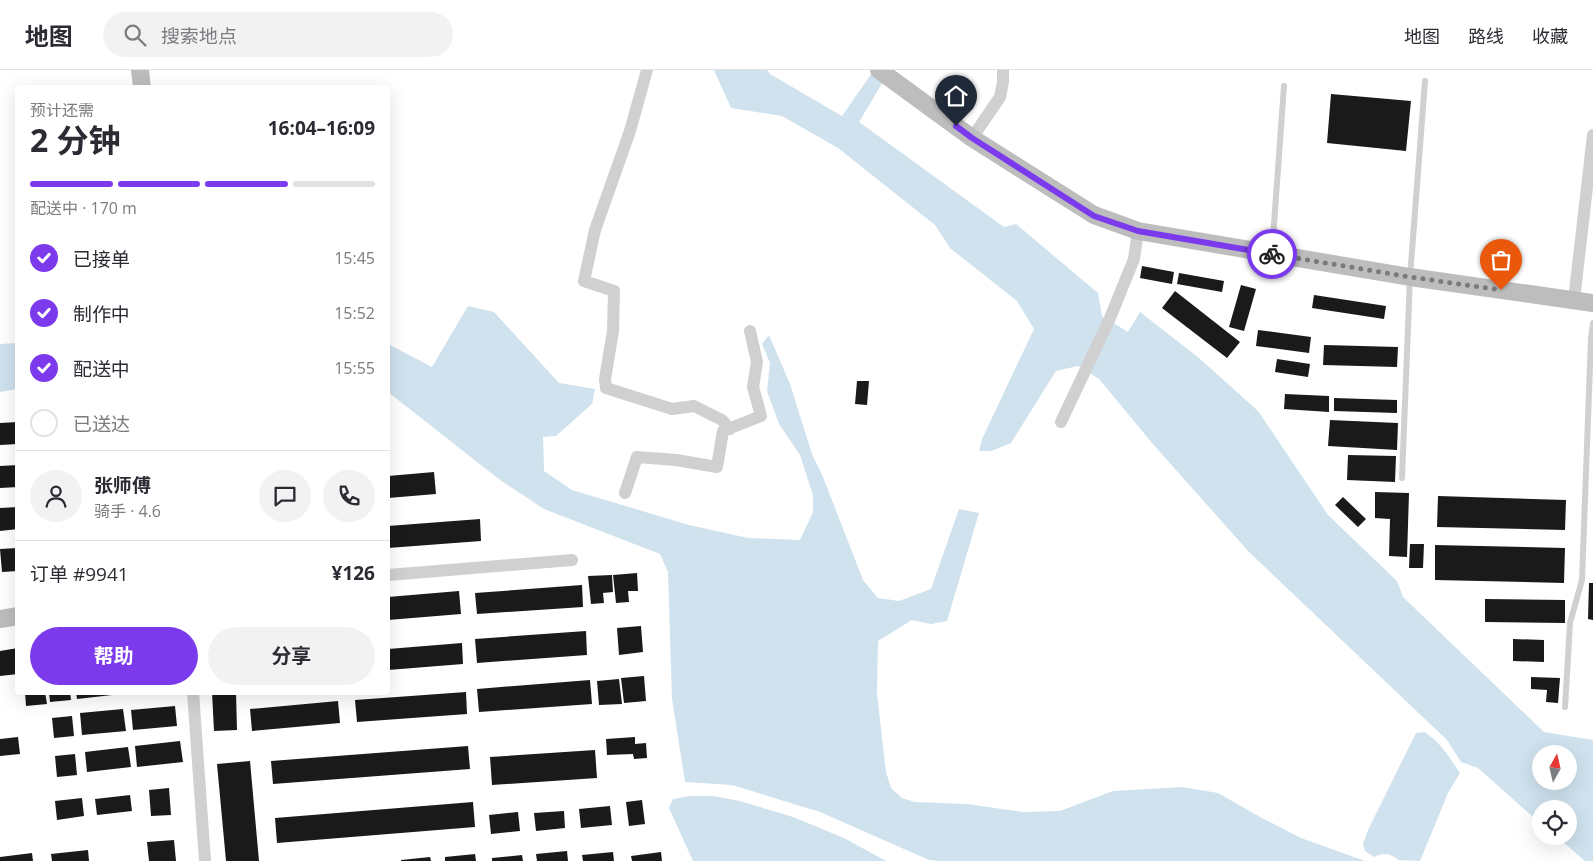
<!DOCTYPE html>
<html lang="zh">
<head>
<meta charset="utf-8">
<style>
	body { margin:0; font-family:"Open Sans","Noto Sans SC",sans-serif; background:#f2f2f3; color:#2b2b33; height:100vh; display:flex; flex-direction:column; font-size:19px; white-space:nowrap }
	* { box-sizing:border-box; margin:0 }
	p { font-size:16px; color:#7c7c81 }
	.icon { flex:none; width:28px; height:28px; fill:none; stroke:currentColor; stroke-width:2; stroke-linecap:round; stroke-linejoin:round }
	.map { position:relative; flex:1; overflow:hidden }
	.drawer { position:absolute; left:15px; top:15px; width:375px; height:610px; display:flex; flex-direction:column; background:#fff; border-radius:5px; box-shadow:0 5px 20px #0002 }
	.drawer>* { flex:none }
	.needle { width:32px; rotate:8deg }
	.buttons { position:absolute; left:1532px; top:675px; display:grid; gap:10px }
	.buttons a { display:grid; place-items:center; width:45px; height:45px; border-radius:50%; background:#fff; box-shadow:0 5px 20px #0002; font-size:25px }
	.pin { position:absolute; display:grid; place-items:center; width:42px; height:42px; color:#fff; margin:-51px -21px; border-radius:50% 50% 50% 0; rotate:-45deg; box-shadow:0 0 5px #0007 }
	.pin .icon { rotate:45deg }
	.courier { position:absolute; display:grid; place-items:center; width:50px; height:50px; margin:-25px; border:4px solid #7c3aed; border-radius:50%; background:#fff; color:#222; box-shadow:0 1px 6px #0007 }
	.headline em { font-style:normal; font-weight:700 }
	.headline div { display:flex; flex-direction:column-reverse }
	.headline { display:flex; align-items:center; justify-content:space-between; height:85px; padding:0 15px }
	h1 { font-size:32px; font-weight:700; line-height:38px }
	.bar { display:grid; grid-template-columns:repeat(4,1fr); gap:8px 5px; align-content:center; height:60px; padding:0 15px }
	.bar i { height:6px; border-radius:4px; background:#e1e1e2 }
	.bar .current { background:#7c3aed }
	.bar p { grid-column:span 4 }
	.line { display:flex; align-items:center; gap:12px; padding:0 15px; border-top:1px solid #e1e1e2 }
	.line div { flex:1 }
	.round { display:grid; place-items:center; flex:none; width:52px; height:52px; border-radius:26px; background:#f2f2f3 }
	ol { padding:0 15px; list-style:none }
	li { display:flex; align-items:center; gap:15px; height:55px }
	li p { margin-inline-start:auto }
	li .icon { padding:5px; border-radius:50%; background:#7c3aed; color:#fff; stroke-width:4 }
	li:last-child { color:#7c7c81 }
	li i { width:28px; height:28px; border:2px solid #e1e1e2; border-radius:50% }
	.primary-button { display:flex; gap:10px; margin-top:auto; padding:10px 15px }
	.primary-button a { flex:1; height:58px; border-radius:30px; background:#7c3aed; color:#fff; font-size:20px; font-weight:700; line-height:58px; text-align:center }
	.primary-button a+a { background:#f2f2f3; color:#2b2b33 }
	header { display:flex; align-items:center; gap:30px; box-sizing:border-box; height:70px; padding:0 25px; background:#fff; border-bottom:1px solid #e1e1e2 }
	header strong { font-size:24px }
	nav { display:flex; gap:28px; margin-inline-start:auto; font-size:18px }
	.search { width:350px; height:45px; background:#f2f2f3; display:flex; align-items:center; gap:12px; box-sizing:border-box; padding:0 18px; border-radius:28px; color:#7c7c81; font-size:19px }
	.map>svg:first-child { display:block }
	.water { fill:#cfe2ee; fill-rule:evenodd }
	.building { fill:#1a1a1a }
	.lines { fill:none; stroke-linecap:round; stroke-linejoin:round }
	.lane { stroke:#d0d0d0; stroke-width:6 }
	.street { stroke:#d0d0d0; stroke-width:12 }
	.secondary { stroke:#bdbdbd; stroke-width:18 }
	.done { stroke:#7a7a7a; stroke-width:5; stroke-dasharray:0 9 }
	.route { stroke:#7c3aed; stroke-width:6 }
</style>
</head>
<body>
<header>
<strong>地图</strong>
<div class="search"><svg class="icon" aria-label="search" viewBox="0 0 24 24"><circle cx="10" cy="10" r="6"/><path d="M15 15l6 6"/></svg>搜索地点</div>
<nav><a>地图</a><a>路线</a><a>收藏</a></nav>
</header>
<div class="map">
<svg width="1593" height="791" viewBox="0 0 1593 791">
	<rect width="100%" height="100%" fill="#fff"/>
	<!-- water -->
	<path class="water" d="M714 0H767L770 4 842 46 874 0H890L859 52 1004 157 1016 154 1098 223 1102 246 1128 262 1140 242 1199 288 1258 341 1328 445 1397 511 1403 527 1544 662 1593 670V791H1585L1556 766H1569V739H1541V754L1478 698 1461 692 1447 670 1249 482 1152 373 1099 309 1078 296 1056 301 1011 373 991 381H979L982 369 1034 259 1017 231 950 178 935 155 838 78 782 46 731 38ZM1541 684H1569V711H1541Z
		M468 236 494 242 559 313 595 319 592 334 556 366 543 367 544 401 572 420 689 455 748 468 800 470 813 442V425L800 385 779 354 767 321 770 293 762 274 769 265 790 314 812 384 823 407 863 510 878 528 899 531 931 519 959 439 979 443 947 551 931 554 912 550 878 571 877 624 886 702 891 718 902 728 915 732 967 734 1023 742 1060 741 1113 721 1182 717 1218 723 1260 747 1301 768 1365 791H941L929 790 820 742 732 715 685 712 672 629 668 502 660 484 544 439 500 410 388 322V274L432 297Z
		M17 273V319L0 322V274Z
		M1424 662C1440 671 1449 687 1460 703L1448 723 1420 791 1398 790C1390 782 1383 783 1374 787L1365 781 1363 774 1368 760 1416 663Z
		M690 726H713L740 731 793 747 844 768 886 791H693L669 738 673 729Z"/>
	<!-- building -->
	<path class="building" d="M1331 24 1411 31 1406 81 1327 73Z
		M1142 196 1174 202 1172 214 1140 208Z
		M1179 203 1224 211 1222 222 1177 214Z
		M1241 215 1256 219 1244 261 1229 257Z
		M1175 221 1240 272 1227 288 1162 238Z
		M1314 225 1386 236 1384 249 1312 238Z
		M1258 260 1311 267 1309 283 1256 276Z
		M1324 275 1398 277 1397 297 1323 295Z
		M1277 289 1310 294 1308 307 1275 302Z
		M857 311H869L867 335 855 334Z
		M1285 324 1329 326V342L1284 339Z
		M1334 328 1397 330V343L1334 341Z
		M1330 350 1398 353 1397 380 1328 376Z
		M18 352V374L0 375V353Z
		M1348 385 1396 386 1395 412 1347 410Z
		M18 395V417L0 418V396Z
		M434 402 436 424 388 428V406Z
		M1375 422 1409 423 1407 487 1389 486 1390 449 1375 448Z
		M1438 426 1566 430 1565 460 1437 457Z
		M1343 427 1366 449 1358 457 1335 435Z
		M18 437V459L0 461V438Z
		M480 449 481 471 388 478V456Z
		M1410 474H1424L1423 498H1409Z
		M1435 475 1565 478 1564 513 1435 510Z
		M18 478V501L2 502 0 479Z
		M637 503 638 521H628L629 532 616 533 613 505Z
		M612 505 613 522 603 523 604 533 591 534 588 506Z
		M1589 513H1593V550L1588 549Z
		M582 515 583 537 477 544 475 523Z
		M459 521 461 544 388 550V527Z
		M1485 529 1565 530V553L1485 552Z
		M641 556 643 582 619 585 617 558Z
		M586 561 587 585 477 593 475 569Z
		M1513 569 1544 570V592L1513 591Z
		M462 573 463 594 388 600V579Z
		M18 578V604L0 606V581Z
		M644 606 646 631 624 633 621 608Z
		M1531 607 1560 608 1558 633 1546 632 1547 620 1531 619Z
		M619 609 622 634 599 635 597 611Z
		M590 610 592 634 479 642 477 619Z
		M25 622H45L47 634 26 636Z
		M49 622H70L71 630 50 632Z
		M76 622H121V624L77 629Z
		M212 622H236L237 660 214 661Z
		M466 622 467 644 357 652 355 630Z
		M338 631 340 653 252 661 250 639Z
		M175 636 177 656 133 660 131 640Z
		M123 639 126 661 82 665 80 643Z
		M72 646 74 666 54 668 52 648Z
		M18 667 20 684 0 686V669Z
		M635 667V674L646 673 647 688 634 689 633 684 607 685 606 669Z
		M180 671 183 692 137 697 135 676Z
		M468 676 470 699 273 714 271 691Z
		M128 677 131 697 87 702 85 682Z
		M595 680 597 708 492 715 490 687Z
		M75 684 77 705 57 707 55 686Z
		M250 691 259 791H226L217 694Z
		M169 718 171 745 151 746 149 720Z
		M130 725 132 741 97 745 95 729Z
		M82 728 84 746 57 750 55 731Z
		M642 730 645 754 629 756 626 732Z
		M473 732 475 757 277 773 275 748Z
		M610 736 612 755 581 758 579 739Z
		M564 741 565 758 536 761 534 743Z
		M518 742 520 761 491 764 489 745Z
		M174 770 176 791H149L147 772Z
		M88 780 89 791H52L51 784Z
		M567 781 568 791H537L536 784Z
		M613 782 614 791H583L582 785Z
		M661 782 662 791H632L631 786Z
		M32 783 33 791H0V787Z
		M475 784 476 791H445V787Z
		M522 785 523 791H492V788Z
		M430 787 431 791H401V790Z"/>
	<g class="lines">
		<!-- lane -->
		<path class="lane" d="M1272 182 1284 16
			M1402 408 1410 207 1425 11
			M1565 637 1570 553 1582 510 1591 268 1593 253"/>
		<!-- street -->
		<path class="street" d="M647 0 630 61 595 160 584 211 614 221 613 261 605 309 606 318 672 339 694 336 722 350 730 359
			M972 68 1000 27 1003 12V0
			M1574 230 1593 65
			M1061 352 1110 248 1134 189 1138 161
			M625 423 637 387 676 390 717 397 723 361 761 346 753 317 757 292 750 261
			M388 505 572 490
			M193 622 205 791"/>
		<!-- secondary -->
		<path class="secondary" d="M140 0 142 18
			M879 0 972 68 1094 145 1138 161 1410 207 1593 233
			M0 549 18 546"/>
	</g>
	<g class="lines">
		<!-- done -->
		<path class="done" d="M1272 184 1410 207 1501 220"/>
		<!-- route -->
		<path class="route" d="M956 56 972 68 1094 146 1138 161 1272 184"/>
	</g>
</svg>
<div class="buttons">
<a><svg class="needle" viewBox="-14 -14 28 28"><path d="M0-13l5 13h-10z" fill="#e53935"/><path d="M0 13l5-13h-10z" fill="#7c7c81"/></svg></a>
<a><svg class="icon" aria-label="locate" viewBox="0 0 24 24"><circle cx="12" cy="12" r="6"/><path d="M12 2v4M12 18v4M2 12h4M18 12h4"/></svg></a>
</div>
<div class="pin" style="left:1501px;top:220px;background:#ea580c"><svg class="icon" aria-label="bag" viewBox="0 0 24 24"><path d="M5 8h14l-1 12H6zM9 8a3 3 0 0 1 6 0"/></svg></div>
<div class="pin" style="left:956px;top:56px;background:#1f2937"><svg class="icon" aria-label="home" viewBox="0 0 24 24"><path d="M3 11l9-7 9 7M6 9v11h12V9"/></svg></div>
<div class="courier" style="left:1272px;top:184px"><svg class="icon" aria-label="bike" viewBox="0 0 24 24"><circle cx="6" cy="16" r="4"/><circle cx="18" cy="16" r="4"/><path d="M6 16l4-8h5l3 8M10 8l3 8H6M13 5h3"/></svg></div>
<section class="drawer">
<div class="headline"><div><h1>2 分钟</h1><p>预计还需</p></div><em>16:04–16:09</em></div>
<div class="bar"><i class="current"></i><i class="current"></i><i class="current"></i><i></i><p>配送中 · 170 m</p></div>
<ol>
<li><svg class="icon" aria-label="check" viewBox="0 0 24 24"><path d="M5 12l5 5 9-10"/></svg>已接单<p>15:45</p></li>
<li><svg class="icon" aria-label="check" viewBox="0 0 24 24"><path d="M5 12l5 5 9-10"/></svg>制作中<p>15:52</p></li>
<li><svg class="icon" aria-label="check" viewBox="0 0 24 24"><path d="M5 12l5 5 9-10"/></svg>配送中<p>15:55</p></li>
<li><i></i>已送达</li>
</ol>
<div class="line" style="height:90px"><a class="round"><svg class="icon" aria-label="person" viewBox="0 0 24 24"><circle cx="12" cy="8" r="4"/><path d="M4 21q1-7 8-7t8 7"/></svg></a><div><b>张师傅</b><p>骑手 · 4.6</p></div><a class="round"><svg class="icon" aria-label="chat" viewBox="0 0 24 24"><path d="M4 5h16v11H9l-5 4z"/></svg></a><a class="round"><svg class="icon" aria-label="phone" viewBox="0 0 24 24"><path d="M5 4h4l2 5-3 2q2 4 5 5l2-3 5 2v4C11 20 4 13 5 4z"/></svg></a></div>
<div class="line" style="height:65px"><div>订单 #9941</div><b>¥126</b></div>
<div class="primary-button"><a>帮助</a><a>分享</a></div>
</section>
</div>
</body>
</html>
